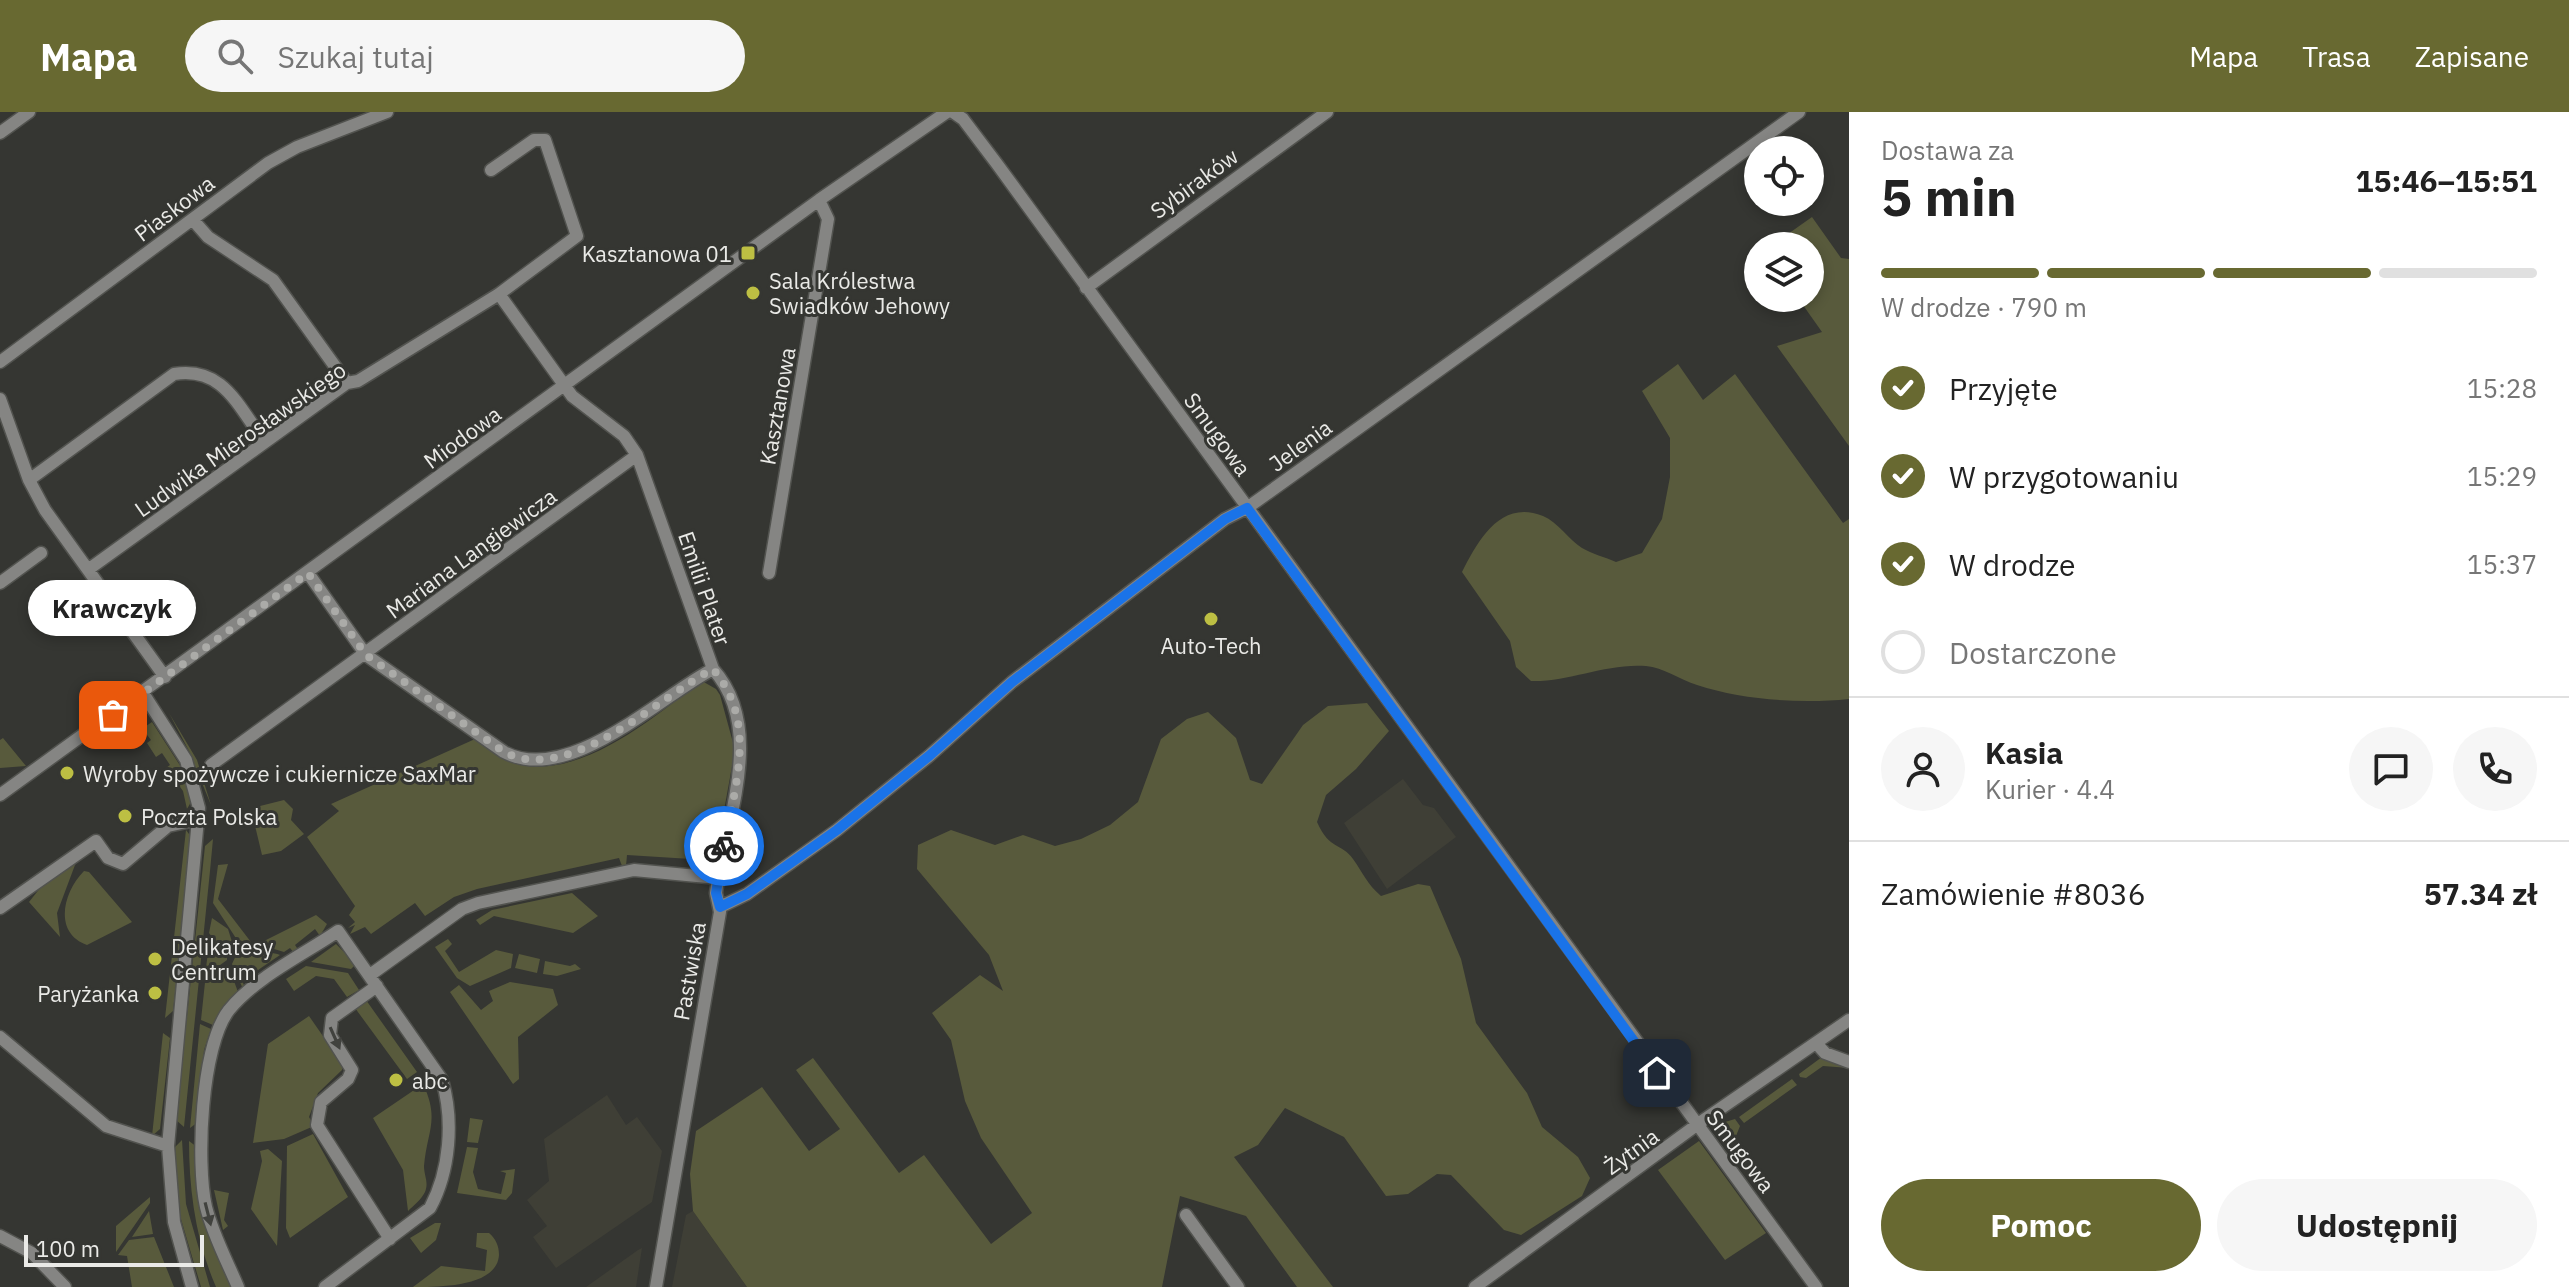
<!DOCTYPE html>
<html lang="pl">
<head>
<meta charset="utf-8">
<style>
	body { margin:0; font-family:"IBM Plex Sans",sans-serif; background:#f6f6f6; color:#222; height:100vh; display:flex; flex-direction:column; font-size:30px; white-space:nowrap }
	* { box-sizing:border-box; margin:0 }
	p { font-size:26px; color:#767676 }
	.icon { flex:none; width:44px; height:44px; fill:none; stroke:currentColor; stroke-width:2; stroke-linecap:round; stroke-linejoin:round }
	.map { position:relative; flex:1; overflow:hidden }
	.panel { display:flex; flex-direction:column; background:#fff; width:720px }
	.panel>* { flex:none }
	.fabs { position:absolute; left:1744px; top:24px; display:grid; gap:16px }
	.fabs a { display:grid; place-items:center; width:80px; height:80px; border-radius:50%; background:#fff; box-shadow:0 4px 12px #0003; font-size:40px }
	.scale { position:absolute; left:24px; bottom:20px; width:180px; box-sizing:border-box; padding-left:8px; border:4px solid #eaeae7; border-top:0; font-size:22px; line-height:28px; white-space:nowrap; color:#eaeae7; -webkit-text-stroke:6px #353632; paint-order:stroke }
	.pin { position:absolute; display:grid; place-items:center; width:68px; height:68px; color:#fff; margin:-34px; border-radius:16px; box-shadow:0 4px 12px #0006 }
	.courier { position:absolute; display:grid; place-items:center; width:80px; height:80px; margin:-40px; border:6px solid #1a73e8; border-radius:50%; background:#fff; color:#222; box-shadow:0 2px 10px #0007 }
	.bubble { position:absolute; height:56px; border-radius:28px; background:#fff; box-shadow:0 4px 12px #0003; font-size:26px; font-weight:800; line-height:56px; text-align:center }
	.head em { font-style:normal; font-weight:800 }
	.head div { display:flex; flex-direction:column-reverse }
	.head { display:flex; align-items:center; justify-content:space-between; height:136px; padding:0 32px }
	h1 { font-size:52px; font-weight:800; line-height:60px }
	.bar { display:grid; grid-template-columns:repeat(4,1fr); gap:12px 8px; align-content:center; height:96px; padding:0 32px }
	.bar i { height:10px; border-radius:6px; background:#e0e0e0 }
	.bar .on { background:#686931 }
	.bar p { grid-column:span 4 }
	.line { display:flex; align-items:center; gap:20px; padding:0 32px; border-top:2px solid #e0e0e0 }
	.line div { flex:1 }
	.round { display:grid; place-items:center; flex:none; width:84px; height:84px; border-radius:42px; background:#f6f6f6 }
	ol { padding:0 32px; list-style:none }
	li { display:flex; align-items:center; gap:24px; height:88px }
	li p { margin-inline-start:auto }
	li .icon { padding:8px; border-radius:50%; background:#686931; color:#fff; stroke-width:4 }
	li:last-child { color:#767676 }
	li i { width:44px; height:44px; border:4px solid #e0e0e0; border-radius:50% }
	.button { display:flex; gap:16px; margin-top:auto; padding:16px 32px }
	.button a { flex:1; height:92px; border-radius:48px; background:#686931; color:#fff; font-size:32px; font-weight:800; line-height:92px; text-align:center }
	.button a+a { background:#f6f6f6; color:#222 }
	header { display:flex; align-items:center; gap:48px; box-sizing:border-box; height:112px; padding:0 40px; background:#686931; color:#fff }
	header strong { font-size:38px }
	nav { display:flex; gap:44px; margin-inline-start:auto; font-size:28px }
	.search { width:560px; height:72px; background:#f6f6f6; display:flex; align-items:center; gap:20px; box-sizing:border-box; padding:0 28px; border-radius:44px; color:#767676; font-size:30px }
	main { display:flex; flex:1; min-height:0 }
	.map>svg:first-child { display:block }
	.built { fill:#3f3f36 }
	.green { fill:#585a3c }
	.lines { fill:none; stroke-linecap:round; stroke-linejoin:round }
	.minor-casing { stroke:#52534f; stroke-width:15 }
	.minor { stroke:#858583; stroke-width:12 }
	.oneway { fill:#41423e }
	.done { stroke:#ababa8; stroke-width:8; stroke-dasharray:0 14.4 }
	.route { stroke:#1a73e8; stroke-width:10 }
	.poi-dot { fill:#bdbf43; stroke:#353632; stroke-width:3 }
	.labels { text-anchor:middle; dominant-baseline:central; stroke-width:6; stroke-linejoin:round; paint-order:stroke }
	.street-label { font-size:22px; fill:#eaeae7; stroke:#353632 }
	.poi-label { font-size:22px; fill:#eaeae7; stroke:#353632; text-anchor:start }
</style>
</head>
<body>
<header>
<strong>Mapa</strong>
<div class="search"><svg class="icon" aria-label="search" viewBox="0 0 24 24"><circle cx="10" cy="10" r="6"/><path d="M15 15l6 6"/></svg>Szukaj tutaj</div>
<nav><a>Mapa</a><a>Trasa</a><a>Zapisane</a></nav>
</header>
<main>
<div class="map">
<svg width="1849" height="1175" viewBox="0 0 1849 1175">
	<rect width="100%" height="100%" fill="#353632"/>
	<!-- built -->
	<path class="built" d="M1403 667 1423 693 1434 696 1456 725 1387 777 1344 711Z
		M607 983 626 1013 637 1005 662 1039 652 1090 556 1156 533 1125 547 1114 527 1088 549 1069 544 1027Z
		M693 1099 747 1175H672L686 1103Z
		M642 1136 636 1175H586L638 1138Z"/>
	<!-- green -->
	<path class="green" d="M1812 105 1841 146 1849 147V334L1777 234 1822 220 1798 186H1810V134H1771Z
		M1678 252 1703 288 1735 262 1843 411 1849 407V587C1801 592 1743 588 1697 573 1680 568 1663 555 1646 554 1606 551 1570 570 1531 569L1516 555 1510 529 1462 460C1478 429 1500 387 1543 404 1558 410 1569 428 1582 436 1592 442 1605 445 1616 450L1642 441 1662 407 1670 365V326L1642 279Z
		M702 569 716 577 720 583 735 638 717 737 710 756 691 758V747L627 743 626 754H622L619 746 477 777 454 785 425 804 415 791 371 822 365 815 350 822 355 813 348 816 355 810 349 803 355 794 307 725 339 699 331 692 475 627C490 637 505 650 523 653 585 665 656 603 702 569Z
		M1367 591 1389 619 1356 657 1326 683 1317 710C1330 739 1341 730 1353 747 1363 761 1367 772 1381 784L1418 772 1430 774 1461 847 1476 911 1527 981 1542 1015 1578 1045 1590 1066 1582 1084 1521 1123 1504 1118 1451 1063 1437 1062 1408 1082 1386 1084 1344 1025 1285 996 1258 1033 1234 1045 1333 1175H1297L1246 1104 1180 1084 1162 1175H747L693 1099 690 1062 696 1019 762 975 809 1039 840 1017 796 958 813 946 899 1061 924 1043 991 1132 1032 1101 981 1026 965 989 951 928 932 901 980 863 1003 879 989 843 917 757 918 733 951 718 995 733 1023 723 1055 734 1081 727 1110 713 1138 690 1161 627 1187 607 1208 600 1236 626 1250 668 1262 672 1303 613 1328 594Z
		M169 601 197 648 211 693 189 639Z
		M140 606 146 614 152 610 181 655 191 690 187 697 183 679 166 656 170 653 162 641 156 645 147 631 151 628 144 619 139 622 132 612Z
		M3 626 26 654 0 656V628Z
		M284 688 293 697 291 708 304 722 281 739 262 743 252 701 260 697V694Z
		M186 718 192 726 173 899 165 906Z
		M213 727 210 759 184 1015 176 1008 205 734Z
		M78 745 57 801 60 825 29 790 48 766Z
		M228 752 218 787 254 834 316 803 327 812 320 824 315 817 295 833 299 839 295 842 290 836 284 840 274 837 254 841 243 837 213 791 218 753Z
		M84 759 89 760 132 810 87 833C53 821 63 780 84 759Z
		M572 781 598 804 573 821 494 804 480 813 476 808 492 798Z
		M212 806 228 817 233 833 227 837V848L216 856H206L208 840 216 830 209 821Z
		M448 827 452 832 445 839 459 860 496 838 513 842 511 856 470 874 457 866 435 835Z
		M336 832 356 852 351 857 311 850Z
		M238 839C254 848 265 837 280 843L242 869 245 875 243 877 232 852Z
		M519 842 540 847 537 861 515 856Z
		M545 849 570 854 575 852 581 857 557 864 543 862Z
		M228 853 238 880 213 913 201 908 206 861Z
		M306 854 348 861 359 878 347 885 334 867 316 864 294 879 286 867Z
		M510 870 553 877 558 893 518 925 519 967 513 972 450 880 459 873 481 898 493 889 489 879Z
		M366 888 417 960 407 967 355 896Z
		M309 904 343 953 342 958 318 981 309 1005 314 1014 284 1027 253 1031 268 932Z
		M200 912 211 917 204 938 198 1010 190 1016Z
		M163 921 170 926 160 1017 152 1024Z
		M1822 945 1849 956 1823 954 1806 966 1800 965 1799 962Z
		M1792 967 1797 973 1744 1011 1739 1005Z
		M423 972C440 1008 427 1019 424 1054 424 1064 429 1070 425 1080 421 1088 414 1093 408 1099L403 1058 373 1006Z
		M470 1006 483 1008 478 1031 467 1030Z
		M1735 1007 1740 1014 1730 1039 1746 1063 1714 1019 1725 1010Z
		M313 1022 348 1085 290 1126 286 1116 287 1034Z
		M182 1028 186 1092 210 1175H201L178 1097 175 1035Z
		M189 1029 197 1035 200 1083 234 1175H216C196 1129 189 1079 189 1029Z
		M1699 1029 1766 1121 1725 1148 1658 1058Z
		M467 1035 478 1036 473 1060 478 1077 501 1082 506 1061 500 1059 515 1057 512 1081 506 1088 457 1081Z
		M268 1037 282 1049 277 1134 251 1097 262 1049 260 1039Z
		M214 1078 229 1081 224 1108 228 1114 223 1118Z
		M150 1085V1091L116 1140V1114Z
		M149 1099 153 1122 132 1125Z
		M435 1111H441L436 1128 421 1141 410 1126Z
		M477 1121H489C496 1127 499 1134 499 1143 497 1175 440 1175 413 1175L441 1154 485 1159 487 1138 476 1135Z
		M154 1125 174 1175H132L127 1144 118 1143 129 1128Z"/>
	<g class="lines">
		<!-- minor casing -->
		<g class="minor-casing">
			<path id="minor" d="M953 0 963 7 997 52 1816 1175
				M0 21 29 0
				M193 108 208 125 273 168 347 271
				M1086 176 1327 0
				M0 250 268 51 297 35 387 0
				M0 287 29 368 45 398 165 565
				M29 368 174 262C224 254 238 295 265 330
				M89 457 347 271 358 269 499 182 577 124 545 28H534L491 58
				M308 461 366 543 504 640C568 674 658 586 713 557L637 343 624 324 572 284 499 182
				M769 461 828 107 819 88
				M0 471 41 441
				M143 581 186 648 199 696 168 1034 174 1110 192 1175
				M211 653 637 343
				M0 683 819 88 947 0
				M720 795 747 782 837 718 929 644 1012 570 1225 407 1247 396 1799 0
				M0 796 96 729 108 746 123 752 168 714 200 707
				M370 863 462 797 478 791 634 758 718 766
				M377 874 332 906 330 923 352 958 348 967 321 990 317 1013 390 1127
				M0 925 106 1014 168 1034
				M1816 931 1825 941 1849 950
				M1186 1103 1238 1175
				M0 1124 32 1141 65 1175
				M238 1175C227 1149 213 1123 206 1095 196 1051 201 934 229 898 256 865 303 843 338 819L442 968C454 1008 450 1059 430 1096L325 1175
				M656 1175 720 800 716 781C725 710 767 617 713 557
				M1475 1175 1698 1012 1849 908"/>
		</g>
		<!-- minor -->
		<use href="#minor" class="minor"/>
	</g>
	<!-- one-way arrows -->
	<defs><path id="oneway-solid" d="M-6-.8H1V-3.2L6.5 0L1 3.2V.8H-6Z" transform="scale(2)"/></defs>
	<g class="oneway">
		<use href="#oneway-solid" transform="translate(335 926) rotate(66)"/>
		<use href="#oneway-solid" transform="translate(208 1102) rotate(76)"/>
	</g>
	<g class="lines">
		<!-- done -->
		<path class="done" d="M113 603 308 461 366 543 504 640C568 674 658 586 713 557 758 610 735 673 724 734"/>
		<!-- route -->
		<path class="route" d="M724 734 716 781 720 795 747 782 837 718 929 644 1012 570 1225 407 1247 396 1657 961"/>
	</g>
	<!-- markers -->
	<g class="poi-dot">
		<rect x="740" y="133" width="16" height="16" rx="4"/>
		<circle cx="753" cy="181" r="8"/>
		<circle cx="1211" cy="507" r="8"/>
		<circle cx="67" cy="661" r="8"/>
		<circle cx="125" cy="704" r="8"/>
		<circle cx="155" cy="847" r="8"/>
		<circle cx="155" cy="881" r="8"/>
		<circle cx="396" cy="968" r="8"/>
	</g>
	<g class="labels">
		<!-- street labels -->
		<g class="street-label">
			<text transform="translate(1194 71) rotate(-36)">Sybiraków</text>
			<text transform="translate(174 96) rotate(-37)">Piaskowa</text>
			<text transform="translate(777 294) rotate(-80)">Kasztanowa</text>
			<text transform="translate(1218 322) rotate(54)">Smugowa</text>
			<text transform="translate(462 325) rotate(-36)">Miodowa</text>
			<text transform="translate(240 327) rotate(-35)">Ludwika Mierosławskiego</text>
			<text transform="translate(1300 333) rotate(-36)">Jelenia</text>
			<text transform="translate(471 441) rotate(-36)">Mariana Langiewicza</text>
			<text transform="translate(705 476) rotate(71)">Emilii Plater</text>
			<text transform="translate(689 859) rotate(-80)">Pastwiska</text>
			<text transform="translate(1631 1039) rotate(-36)">Żytnia</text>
			<text transform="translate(1741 1039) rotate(53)">Smugowa</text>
		</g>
		<!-- poi labels -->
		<g class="poi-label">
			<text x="732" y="141" text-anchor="end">Kasztanowa 01</text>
			<text x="769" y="168">Sala Królestwa<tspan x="769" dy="25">Swiadków Jehowy</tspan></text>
			<text x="1211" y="533" text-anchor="middle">Auto-Tech</text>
			<text x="83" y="661">Wyroby spożywcze i cukiernicze SaxMar</text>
			<text x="141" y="704">Poczta Polska</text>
			<text x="171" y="834">Delikatesy<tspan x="171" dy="25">Centrum</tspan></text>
			<text x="139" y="881" text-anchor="end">Paryżanka</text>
			<text x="412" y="968">abc</text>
		</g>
	</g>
</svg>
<div class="fabs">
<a><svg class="icon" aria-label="locate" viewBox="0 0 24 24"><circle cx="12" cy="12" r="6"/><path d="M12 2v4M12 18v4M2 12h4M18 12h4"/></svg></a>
<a><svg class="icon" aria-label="layers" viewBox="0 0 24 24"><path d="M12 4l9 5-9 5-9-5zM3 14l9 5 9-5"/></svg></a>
</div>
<div class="scale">100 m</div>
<div class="pin" style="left:113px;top:603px;background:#ea580c"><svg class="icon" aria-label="bag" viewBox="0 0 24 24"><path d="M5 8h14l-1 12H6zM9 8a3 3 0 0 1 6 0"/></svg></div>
<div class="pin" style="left:1657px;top:961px;background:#1f2937"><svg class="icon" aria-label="home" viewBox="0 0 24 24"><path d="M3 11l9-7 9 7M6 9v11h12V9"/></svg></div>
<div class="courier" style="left:724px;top:734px"><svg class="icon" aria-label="bike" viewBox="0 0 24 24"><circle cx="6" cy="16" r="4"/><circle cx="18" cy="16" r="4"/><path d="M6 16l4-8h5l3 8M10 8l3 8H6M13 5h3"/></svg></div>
<div class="bubble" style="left:28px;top:468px;width:168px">Krawczyk</div>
</div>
<section class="panel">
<div class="head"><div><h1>5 min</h1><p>Dostawa za</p></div><em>15:46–15:51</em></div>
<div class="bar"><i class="on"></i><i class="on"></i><i class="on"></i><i></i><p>W drodze · 790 m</p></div>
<ol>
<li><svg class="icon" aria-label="check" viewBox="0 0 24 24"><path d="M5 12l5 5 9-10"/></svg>Przyjęte<p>15:28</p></li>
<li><svg class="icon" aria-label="check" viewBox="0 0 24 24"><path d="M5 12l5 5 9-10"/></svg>W przygotowaniu<p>15:29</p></li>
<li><svg class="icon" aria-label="check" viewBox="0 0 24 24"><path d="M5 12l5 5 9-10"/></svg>W drodze<p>15:37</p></li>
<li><i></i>Dostarczone</li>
</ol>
<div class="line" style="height:144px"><a class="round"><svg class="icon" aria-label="person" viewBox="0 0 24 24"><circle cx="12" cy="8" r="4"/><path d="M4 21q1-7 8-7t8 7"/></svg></a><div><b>Kasia</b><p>Kurier · 4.4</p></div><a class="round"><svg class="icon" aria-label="chat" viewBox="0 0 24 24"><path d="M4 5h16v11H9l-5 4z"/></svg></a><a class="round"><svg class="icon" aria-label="phone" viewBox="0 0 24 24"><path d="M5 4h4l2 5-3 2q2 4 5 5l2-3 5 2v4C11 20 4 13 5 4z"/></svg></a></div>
<div class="line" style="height:104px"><div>Zamówienie #8036</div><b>57.34 zł</b></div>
<div class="button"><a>Pomoc</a><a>Udostępnij</a></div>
</section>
</main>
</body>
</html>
